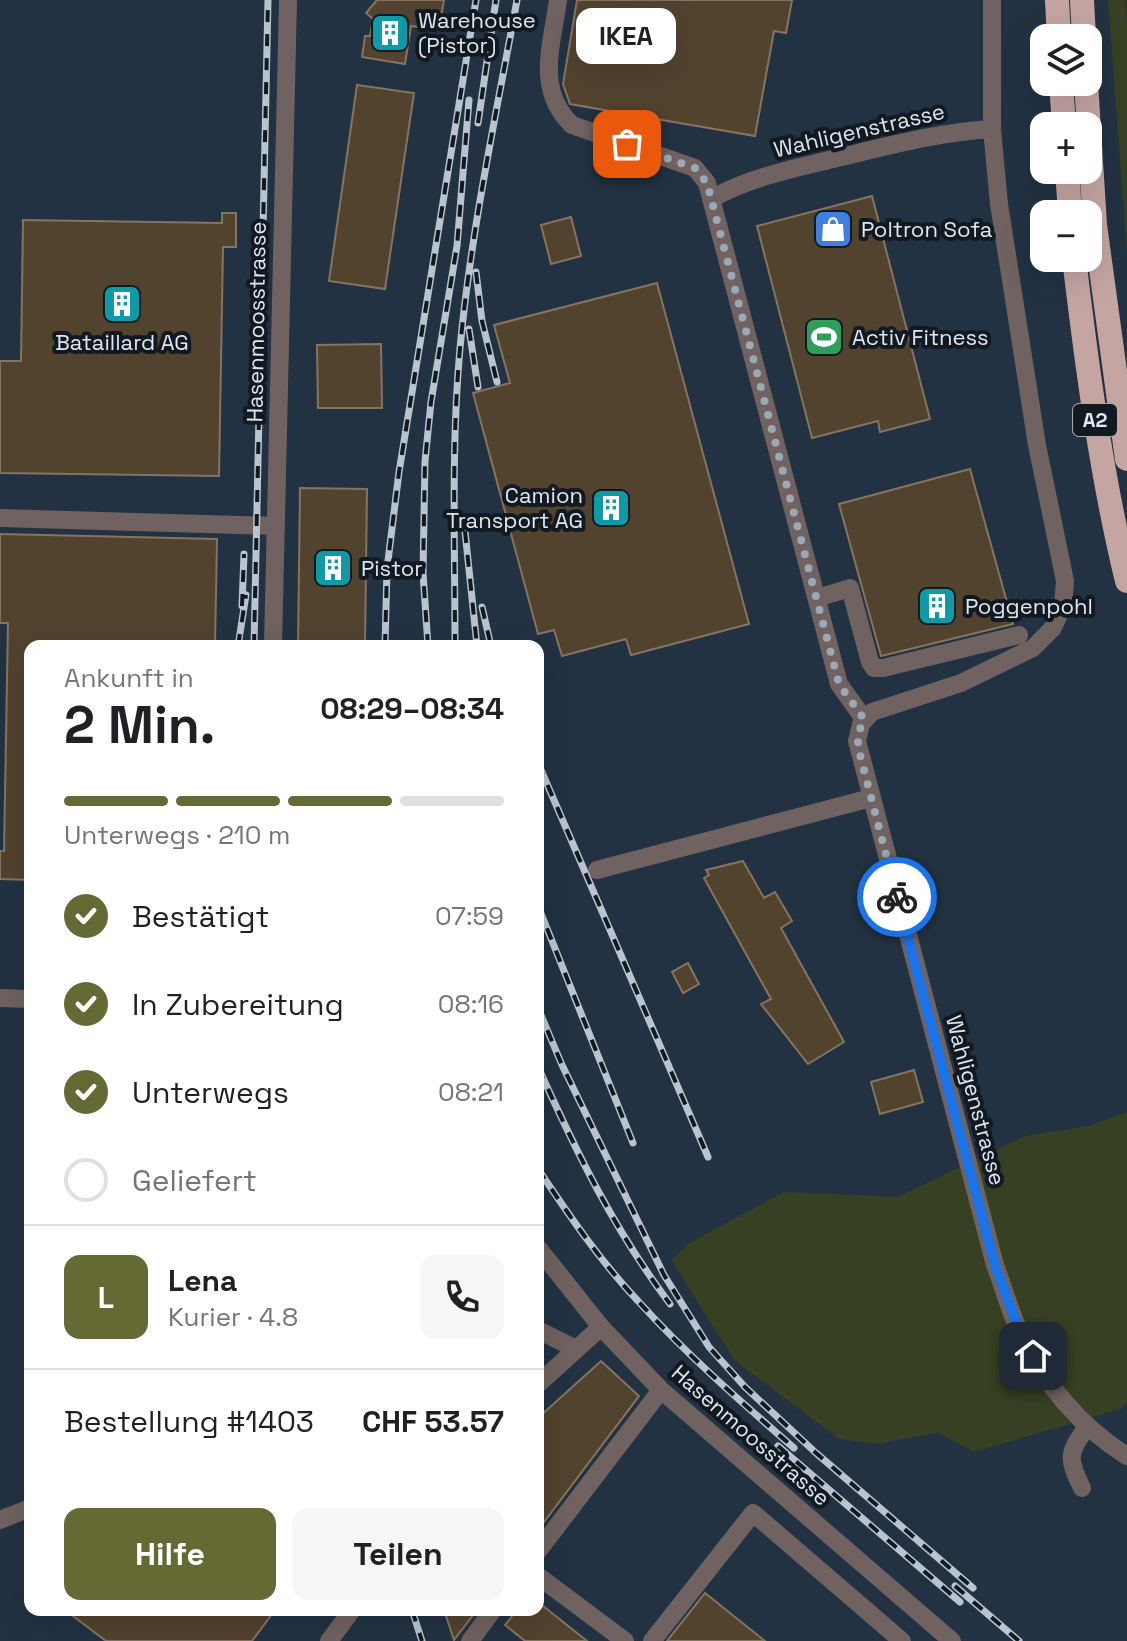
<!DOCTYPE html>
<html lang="de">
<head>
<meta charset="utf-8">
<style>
	body { margin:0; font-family:"Space Grotesk",sans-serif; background:#f6f6f6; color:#202124; height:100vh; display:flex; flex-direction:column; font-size:30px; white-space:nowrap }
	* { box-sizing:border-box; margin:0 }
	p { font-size:26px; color:#757577 }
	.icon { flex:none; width:44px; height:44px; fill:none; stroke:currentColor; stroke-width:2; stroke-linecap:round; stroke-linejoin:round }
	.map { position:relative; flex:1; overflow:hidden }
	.panel { position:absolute; left:24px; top:640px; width:520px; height:976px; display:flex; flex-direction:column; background:#fff; border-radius:16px; box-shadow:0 8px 32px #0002 }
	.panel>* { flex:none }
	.controls { position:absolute; left:1030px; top:24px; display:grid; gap:16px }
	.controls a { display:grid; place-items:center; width:72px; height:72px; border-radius:16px; background:#fff; box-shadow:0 8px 32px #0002; font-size:40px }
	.pin { position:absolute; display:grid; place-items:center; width:68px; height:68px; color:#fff; margin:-34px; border-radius:16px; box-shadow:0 4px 12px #0006 }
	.courier { position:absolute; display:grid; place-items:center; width:80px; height:80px; margin:-40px; border:6px solid #1a73e8; border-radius:50%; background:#fff; color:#222; box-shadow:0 2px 10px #0007 }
	.bubble { position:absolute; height:56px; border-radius:16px; background:#fff; box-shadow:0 8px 32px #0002; font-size:26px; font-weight:700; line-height:56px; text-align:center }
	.summary em { font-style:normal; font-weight:700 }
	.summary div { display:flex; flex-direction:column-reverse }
	.summary { display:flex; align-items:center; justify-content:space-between; height:136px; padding:0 40px }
	h1 { font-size:52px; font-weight:700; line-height:60px }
	.bar { display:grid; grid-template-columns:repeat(4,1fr); gap:12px 8px; align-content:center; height:96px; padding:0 40px }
	.bar i { height:10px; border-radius:6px; background:#e0e0e0 }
	.bar .active { background:#656933 }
	.bar p { grid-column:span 4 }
	.line { display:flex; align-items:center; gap:20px; padding:0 40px; border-top:2px solid #e0e0e0 }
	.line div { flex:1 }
	.round { display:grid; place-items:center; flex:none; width:84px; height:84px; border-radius:16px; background:#f6f6f6 }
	ol { padding:0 40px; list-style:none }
	li { display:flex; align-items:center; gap:24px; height:88px }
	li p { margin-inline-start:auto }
	li .icon { padding:8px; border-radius:50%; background:#656933; color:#fff; stroke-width:4 }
	li:last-child { color:#757577 }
	li i { width:44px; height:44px; border:4px solid #e0e0e0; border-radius:50% }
	.cta { display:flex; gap:16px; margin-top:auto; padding:16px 40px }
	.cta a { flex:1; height:92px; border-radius:16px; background:#656933; color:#fff; font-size:32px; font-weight:700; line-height:92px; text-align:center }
	.cta a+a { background:#f6f6f6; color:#202124 }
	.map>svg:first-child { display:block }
	.green { fill:#374022 }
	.building { fill:#52432f; stroke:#857460; stroke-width:2 }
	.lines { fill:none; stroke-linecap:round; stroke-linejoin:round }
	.minor { stroke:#6f6261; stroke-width:18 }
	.highway { stroke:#c4a5a2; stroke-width:24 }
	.rail-casing { stroke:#b9c4d0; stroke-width:7 }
	.rail { stroke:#121921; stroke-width:4; stroke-dasharray:12; stroke-linecap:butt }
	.done { stroke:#9ca8b4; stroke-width:8; stroke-dasharray:0 14.4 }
	.route { stroke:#1a73e8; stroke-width:10 }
	.labels { text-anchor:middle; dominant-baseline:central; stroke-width:8; stroke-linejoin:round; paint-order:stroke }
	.shield { fill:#121921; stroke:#a1a9b3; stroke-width:2 }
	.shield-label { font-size:20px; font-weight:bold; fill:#dee7f2 }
	.poi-label { font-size:22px; fill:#dee7f2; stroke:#121921; text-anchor:start }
	.street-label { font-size:22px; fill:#dee7f2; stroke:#121921 }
</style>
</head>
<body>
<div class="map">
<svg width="1127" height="1641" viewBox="0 0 1127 1641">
	<rect width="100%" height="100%" fill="#223242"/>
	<!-- green -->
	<path class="green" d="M1108 0H1125L1127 23V255Z
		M1127 1112V1402L1121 1409 974 1452 937 1433 877 1444 839 1439 735 1361 671 1260 691 1242 784 1192 898 1197 1025 1136 1088 1126Z"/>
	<!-- building -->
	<path class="building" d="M377 0H444L439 30 411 26 405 64 362 57 365 36H370L373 19 366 13Z
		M577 0H792L786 33 774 31 755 136 570 104 563 84Z
		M357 85 414 93 385 289 329 281Z
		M872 196 930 419 880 432 878 421 812 438 757 226Z
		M222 213H236V247H223L219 476 0 473V361H21L23 220 222 223Z
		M571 217 581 256 551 264 541 225Z
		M657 283 749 624 631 655 626 639 562 656 554 630 538 634 473 393 510 383 494 325Z
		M381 344 382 408H318L317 345Z
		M970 469 1013 624 881 656 839 504Z
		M300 488 367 489 365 646H298Z
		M0 534 217 539 215 646H30V880L0 879V851H4L8 623H0Z
		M743 861 764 898 775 892 792 921 781 928 844 1042 808 1064 761 1004 771 999 704 878 709 875 706 870Z
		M688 963 699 984 683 993 672 972Z
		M914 1070 923 1102 880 1114 871 1082Z
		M601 1361 639 1396 538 1530V1418Z
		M705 1593 765 1641H667Z
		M538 1602 587 1641H525L505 1625 517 1610H538Z
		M65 1610H275L252 1641H106Z
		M444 1610H477L454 1640Z"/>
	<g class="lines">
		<!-- minor -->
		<path class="minor" d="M558 0C552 46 535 89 572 125L695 168 707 183 839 684 864 719
			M992 0V129L999 204 1037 445 1065 581 1063 606 1052 629 1033 648 961 683 872 712 861 724 857 741 995 1265C1004 1288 1010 1313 1021 1335 1043 1383 1082 1428 1127 1456
			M711 199C752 176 800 167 846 156 895 144 942 132 992 129
			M0 518 276 526
			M817 598 850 588 870 662 874 668H883L1019 635
			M273 646 288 0
			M597 870 871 798
			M0 998 30 999
			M538 1248 601 1327 661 1390 952 1641
			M538 1330 576 1349
			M538 1384 601 1327
			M1082 1488C1067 1458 1068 1452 1088 1426
			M0 1520 30 1508
			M538 1551 661 1390
			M538 1576 625 1641
			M329 1641 352 1610
			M470 1641 493 1610
			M652 1641 753 1513 902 1641"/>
		<!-- highway -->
		<path class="highway" d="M1057 0 1059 38
			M1082 0 1084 38
			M1061 82 1064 126
			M1086 82 1095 225 1127 459
			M1067 170 1070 214
			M1074 258C1087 367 1101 474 1127 581"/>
		<!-- rail casing -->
		<g class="rail-casing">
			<path id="rail" d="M478 123 496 0
				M476 272 482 321 497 382
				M469 329 478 387
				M465 531 477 646
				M242 606 244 554
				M482 607 491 646
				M238 646 246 595
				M254 646 268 0
				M385 646 387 569 399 472 476 0
				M428 646 423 573 425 461 431 402 457 246 469 100
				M455 646C455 547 451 447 460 348 471 231 496 115 517 0
				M538 763 708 1157
				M538 906 633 1143
				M538 1008 562 1065 664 1275 709 1347 745 1387 816 1453 973 1588
				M538 1067C577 1153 613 1228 670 1304
				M538 1169C569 1215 600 1261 638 1301 686 1354 740 1401 794 1448
				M778 1446 960 1602
				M955 1586 1019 1641
				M412 1610 422 1641"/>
		</g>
		<!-- rail -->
		<use href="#rail" class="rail"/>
	</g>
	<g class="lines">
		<!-- done -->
		<path class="done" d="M627 144 695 168 707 183 839 684 864 719 858 734V747L897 897"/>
		<!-- route -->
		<path class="route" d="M897 897 995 1265 1021 1335 1033 1356"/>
	</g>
	<!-- icons -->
	<defs>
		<g id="building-square" transform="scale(2)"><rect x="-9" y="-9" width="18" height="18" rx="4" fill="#0f9aa8" stroke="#121921"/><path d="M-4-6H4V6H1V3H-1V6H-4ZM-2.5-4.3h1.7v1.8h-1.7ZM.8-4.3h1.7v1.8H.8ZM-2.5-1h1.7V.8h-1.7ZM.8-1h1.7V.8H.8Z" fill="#fff"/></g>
		<g id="shop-square" transform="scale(2)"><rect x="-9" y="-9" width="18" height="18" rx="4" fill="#3f7fe0" stroke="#121921"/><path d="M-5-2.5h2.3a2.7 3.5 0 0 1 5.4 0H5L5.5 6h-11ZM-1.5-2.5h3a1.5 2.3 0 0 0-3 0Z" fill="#fff"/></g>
		<g id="stadium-square" transform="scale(2)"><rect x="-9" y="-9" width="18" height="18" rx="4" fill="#2e9e5b" stroke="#121921"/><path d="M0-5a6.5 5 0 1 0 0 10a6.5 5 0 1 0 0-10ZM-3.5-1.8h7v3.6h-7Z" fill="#fff"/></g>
	</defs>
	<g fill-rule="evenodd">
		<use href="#building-square" x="390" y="33"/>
		<use href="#shop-square" x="833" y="229"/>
		<use href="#building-square" x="122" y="304"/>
		<use href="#stadium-square" x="824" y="337"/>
		<use href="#building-square" x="611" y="508"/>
		<use href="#building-square" x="333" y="568"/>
		<use href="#building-square" x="937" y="606"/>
	</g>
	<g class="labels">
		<!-- shield labels -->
		<rect class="shield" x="1073" y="404" width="44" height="32" rx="6"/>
		<g class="shield-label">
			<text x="1095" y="420">A2</text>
		</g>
		<!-- poi labels -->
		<g class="poi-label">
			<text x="418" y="20">Warehouse<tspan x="418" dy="25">(Pistor)</tspan></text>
			<text x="861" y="229">Poltron Sofa</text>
			<text x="852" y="337">Activ Fitness</text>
			<text x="122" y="342" text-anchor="middle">Bataillard AG</text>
			<text x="583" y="495" text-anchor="end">Camion<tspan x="583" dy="25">Transport AG</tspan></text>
			<text x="361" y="568">Pistor</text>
			<text x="965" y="606">Poggenpohl</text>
		</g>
		<!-- street labels -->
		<g class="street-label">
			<text transform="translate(859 130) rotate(-13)">Wahligenstrasse</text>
			<text transform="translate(256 322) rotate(-89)">Hasenmoosstrasse</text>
			<text transform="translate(976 1100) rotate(75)">Wahligenstrasse</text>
			<text transform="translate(751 1435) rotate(41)">Hasenmoosstrasse</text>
		</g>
	</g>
</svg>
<div class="controls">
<a><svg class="icon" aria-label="layers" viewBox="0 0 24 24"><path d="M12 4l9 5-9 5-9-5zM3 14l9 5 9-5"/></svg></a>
<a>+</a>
<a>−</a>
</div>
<div class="pin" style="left:627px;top:144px;background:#ea580c"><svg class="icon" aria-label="bag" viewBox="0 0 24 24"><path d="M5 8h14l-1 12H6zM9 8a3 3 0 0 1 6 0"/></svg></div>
<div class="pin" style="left:1033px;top:1356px;background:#1f2937"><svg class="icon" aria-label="home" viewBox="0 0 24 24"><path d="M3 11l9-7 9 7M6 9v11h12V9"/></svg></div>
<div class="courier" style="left:897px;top:897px"><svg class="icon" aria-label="bike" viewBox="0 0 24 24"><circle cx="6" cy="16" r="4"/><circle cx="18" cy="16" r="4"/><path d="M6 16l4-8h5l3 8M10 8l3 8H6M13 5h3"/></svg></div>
<div class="bubble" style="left:576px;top:8px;width:100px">IKEA</div>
<section class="panel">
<div class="summary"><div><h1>2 Min.</h1><p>Ankunft in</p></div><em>08:29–08:34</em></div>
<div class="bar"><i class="active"></i><i class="active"></i><i class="active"></i><i></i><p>Unterwegs · 210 m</p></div>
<ol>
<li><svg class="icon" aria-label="check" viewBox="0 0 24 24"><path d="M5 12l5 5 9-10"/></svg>Bestätigt<p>07:59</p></li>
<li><svg class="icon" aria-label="check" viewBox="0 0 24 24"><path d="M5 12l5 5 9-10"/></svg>In Zubereitung<p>08:16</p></li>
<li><svg class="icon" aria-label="check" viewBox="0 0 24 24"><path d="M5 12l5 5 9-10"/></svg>Unterwegs<p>08:21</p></li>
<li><i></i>Geliefert</li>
</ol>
<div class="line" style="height:144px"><b class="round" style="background:#656933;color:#fff">L</b><div><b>Lena</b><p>Kurier · 4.8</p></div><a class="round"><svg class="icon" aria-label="phone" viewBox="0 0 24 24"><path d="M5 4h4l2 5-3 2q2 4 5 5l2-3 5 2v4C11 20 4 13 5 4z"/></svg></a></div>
<div class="line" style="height:104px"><div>Bestellung #1403</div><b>CHF 53.57</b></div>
<div class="cta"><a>Hilfe</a><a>Teilen</a></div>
</section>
</div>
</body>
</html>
